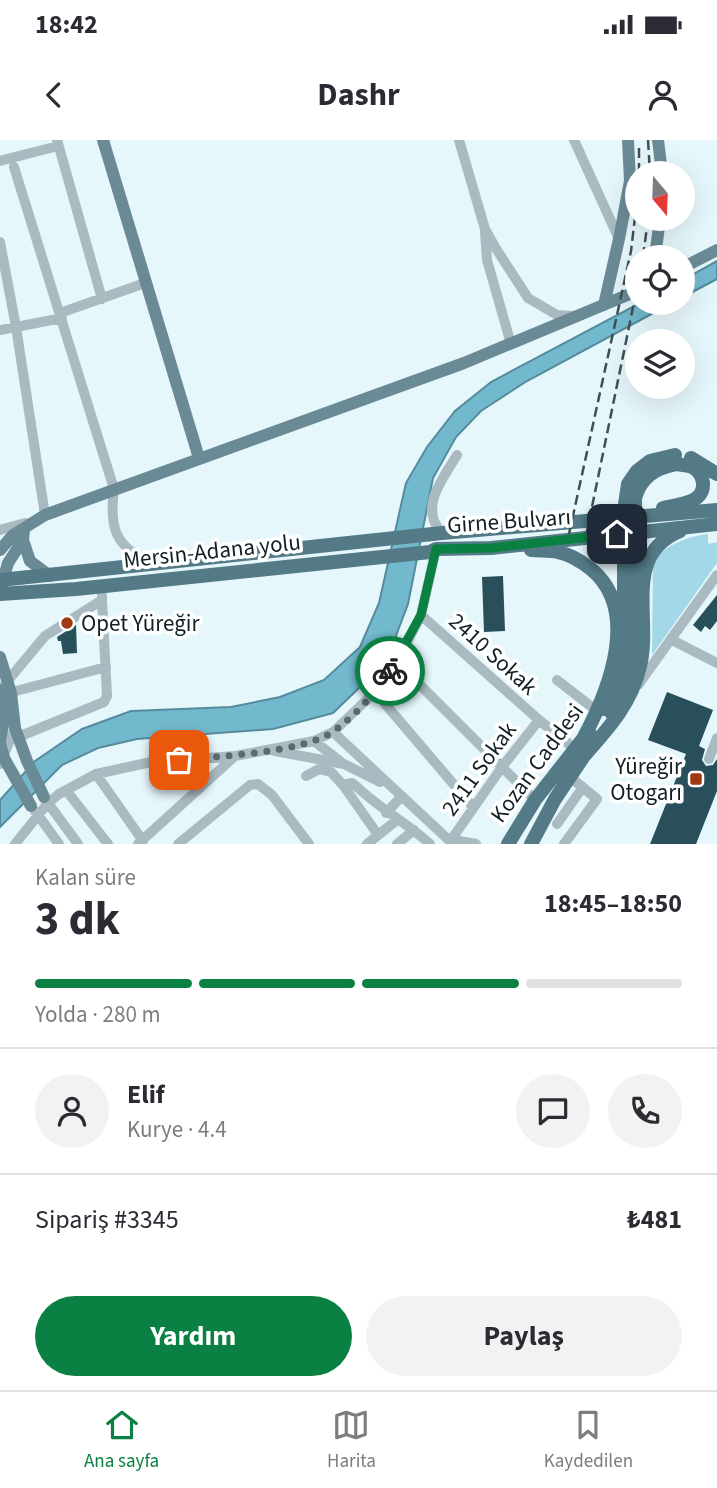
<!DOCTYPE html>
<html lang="tr">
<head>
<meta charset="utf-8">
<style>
	body { margin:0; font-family:"Source Sans 3",sans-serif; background:#f2f2f3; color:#2b2b33; height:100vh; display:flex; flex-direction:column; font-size:26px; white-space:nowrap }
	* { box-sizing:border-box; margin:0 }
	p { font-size:23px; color:#7c7c81 }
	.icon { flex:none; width:38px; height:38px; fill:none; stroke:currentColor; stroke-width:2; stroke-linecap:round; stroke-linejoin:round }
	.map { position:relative; height:704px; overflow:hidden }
	.details { display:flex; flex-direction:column; background:#fff; flex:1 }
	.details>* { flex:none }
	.needle { width:46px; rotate:161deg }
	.controls { position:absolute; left:625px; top:21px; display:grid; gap:14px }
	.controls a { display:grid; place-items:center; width:70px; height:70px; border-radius:50%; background:#fff; box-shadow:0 7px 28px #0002; font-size:35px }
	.pin { position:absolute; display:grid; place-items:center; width:60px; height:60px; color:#fff; margin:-30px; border-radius:14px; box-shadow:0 4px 10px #0006 }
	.courier { position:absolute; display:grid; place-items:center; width:70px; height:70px; margin:-35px; border:5px solid #0b8043; border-radius:50%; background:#fff; color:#222; box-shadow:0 2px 9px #0007 }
	.headline em { font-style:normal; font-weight:700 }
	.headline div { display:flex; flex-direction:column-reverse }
	.headline { display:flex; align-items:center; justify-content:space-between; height:119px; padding:0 35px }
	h1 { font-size:46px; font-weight:700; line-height:52px }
	.bar { display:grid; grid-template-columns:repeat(4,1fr); gap:10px 7px; align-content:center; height:84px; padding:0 35px }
	.bar i { height:9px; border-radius:5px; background:#e1e1e2 }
	.bar .on { background:#0b8043 }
	.bar p { grid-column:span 4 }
	.line { display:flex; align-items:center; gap:18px; padding:0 35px; border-top:2px solid #e1e1e2 }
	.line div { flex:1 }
	.round { display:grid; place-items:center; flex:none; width:74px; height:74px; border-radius:37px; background:#f2f2f3 }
	.action { display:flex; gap:14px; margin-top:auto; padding:14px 35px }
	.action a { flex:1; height:80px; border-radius:42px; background:#0b8043; color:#fff; font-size:28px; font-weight:700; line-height:80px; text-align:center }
	.action a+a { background:#f2f2f3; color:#2b2b33 }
	.status { display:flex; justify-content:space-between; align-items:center; height:49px; padding:0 35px; background:#fff; direction:ltr }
	.status svg { height:19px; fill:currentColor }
	header { display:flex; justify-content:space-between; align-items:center; height:91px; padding:0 35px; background:#fff; font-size:32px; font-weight:700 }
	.tabs { display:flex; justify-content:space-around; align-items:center; height:98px; border-top:2px solid #e1e1e2; background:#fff; font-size:19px; color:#7c7c81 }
	.tabs a { display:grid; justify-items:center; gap:4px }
	.tabs .on { color:#0b8043 }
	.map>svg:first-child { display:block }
	.green { fill:#a2d8e8 }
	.water { fill:#73b9ce; stroke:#558b9b; stroke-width:2 }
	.building { fill:#284f5a }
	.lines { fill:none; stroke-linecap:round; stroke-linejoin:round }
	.minor { stroke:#a9bbc1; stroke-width:10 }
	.major { stroke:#6a8b96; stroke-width:12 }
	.highway { stroke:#537a86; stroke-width:14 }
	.rail { stroke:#3f5055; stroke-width:2.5; stroke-dasharray:10 5; stroke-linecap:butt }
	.highway-bridge { stroke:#537a86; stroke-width:14 }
	.done { stroke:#5a6b70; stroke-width:7; stroke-dasharray:0 12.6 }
	.route { stroke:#0b8043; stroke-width:9 }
	.poi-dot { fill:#a03a13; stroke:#fff; stroke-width:2.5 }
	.labels { text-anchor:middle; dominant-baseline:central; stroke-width:7; stroke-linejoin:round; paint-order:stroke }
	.street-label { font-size:23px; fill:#0f1f24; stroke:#fff }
	.poi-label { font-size:23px; fill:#0f1f24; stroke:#fff; text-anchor:start }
</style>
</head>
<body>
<div class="status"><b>18:42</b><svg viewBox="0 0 49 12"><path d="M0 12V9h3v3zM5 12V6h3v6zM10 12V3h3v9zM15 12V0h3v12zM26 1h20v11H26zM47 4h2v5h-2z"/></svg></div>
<header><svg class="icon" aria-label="back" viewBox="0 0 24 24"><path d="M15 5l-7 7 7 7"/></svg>Dashr<svg class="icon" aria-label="person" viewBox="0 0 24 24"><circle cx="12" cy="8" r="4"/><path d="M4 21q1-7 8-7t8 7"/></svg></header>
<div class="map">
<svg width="717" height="704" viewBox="0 0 717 704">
	<rect width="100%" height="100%" fill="#e6f7fc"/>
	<!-- green -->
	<path class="green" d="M708 394V404L717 402V423L652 515 653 419C670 404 685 397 708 394Z"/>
	<!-- water -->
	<path class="water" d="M717 121V139L683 157V140Z
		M640 163H672L527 241 481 271 456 297 433 338 408 464 394 501 361 546 333 573 273 589 137 599 98 608 62 625 0 687V660L35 621 82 589 131 571 231 567 280 557 324 540 360 507 379 463 406 343 427 307 455 271 491 242Z"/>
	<!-- building -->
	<path class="building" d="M503 436 505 491 484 492 482 437Z
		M717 455V481L710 490 705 486 701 492 693 485Z
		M76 485 77 513 63 514 61 501H58L57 497Z
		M667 552 713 570 699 606 705 609 702 620 706 626 713 625 717 619V651L696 704H650L686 614 648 600Z"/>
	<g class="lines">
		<!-- minor -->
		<path class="minor" d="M57 0 102 159
			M459 0 485 89 495 107 528 158 557 175 573 176
			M574 0 619 99
			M0 21 58 6
			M14 27 114 349C109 388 115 406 150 423
			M485 93 487 120 511 204
			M0 102 16 187 45 375
			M60 173 145 143
			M0 190 62 178
			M0 390 25 383 29 384
			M442 393C418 368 443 339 457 315
			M421 475 539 580 575 609
			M672 500 717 523
			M397 522 535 660
			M557 540 597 571
			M5 544 45 496 102 460V456
			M638 545 717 435
			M375 552 473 667
			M5 554 106 527
			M333 592 453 704
			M18 597 104 562 107 556 102 460
			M314 601 341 622
			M275 611 344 624 380 642
			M709 619 717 598
			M0 624 15 588
			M96 634 143 701
			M306 636 319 629 331 632 343 645 378 695
			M343 645 352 643 356 646C380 669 406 682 430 704
			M66 650 108 704
			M45 659 78 704
			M35 671 59 704
			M386 673 401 657
			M557 684 583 647
			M448 699 476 704
			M451 700 502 627 539 580
			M15 704 47 664 59 654 96 634 151 622 235 616 314 601 333 592 375 552 397 522 421 475 436 409
			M138 704 235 616
			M178 704 250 645 258 644 272 655 309 704
			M367 704 397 680
			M397 704 414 690
			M564 704 597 659 570 637"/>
		<!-- major -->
		<path class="major" d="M103 0 199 318
			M658 0 662 33
			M655 117 660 79
			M682 128 717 110
			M604 165 619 99 630 41 628 0
			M23 400 30 421 50 436
			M0 410 13 395 45 375 464 223 637 151
			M1 447 8 423 23 400 24 390
			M0 517 11 553 15 588 27 621 44 657
			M0 550 5 574 0 601
			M0 603 4 618 31 666"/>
		<!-- highway -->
		<path class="highway" d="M691 318 717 334
			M663 368C673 366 686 364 695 359 708 351 704 333 692 327 687 325 681 325 676 324
			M531 410C540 411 549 410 558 412 569 414 582 422 591 429 641 470 609 550 584 597
			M0 440 442 393 717 370
			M0 454 76 449 430 412 436 409 491 408 717 384
			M583 617C608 589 632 563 640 526 652 477 622 415 680 391
			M508 704 535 660 589 591
			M531 704 555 659 588 610"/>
		<!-- rail -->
		<path class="rail" d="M648 0 650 33
			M639 33V7
			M643 117 648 79
			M569 394 631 111 637 60
			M586 396 637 148"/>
		<!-- highway-bridge -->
		<path class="highway-bridge" d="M604 569 624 523V371L628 344 637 331 650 321 675 315
			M612 574C624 553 633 533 636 508L635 358C641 337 655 328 676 324"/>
	</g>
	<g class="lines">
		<!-- done -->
		<path class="done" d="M179 620C218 616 303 613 334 591 356 575 375 553 390 531"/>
		<!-- route -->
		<path class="route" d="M390 531 421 475 436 409 491 408 617 394"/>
	</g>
	<!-- markers -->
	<g class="poi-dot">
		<circle cx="67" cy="483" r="7"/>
		<rect x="689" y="632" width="14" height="14" rx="3.5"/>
	</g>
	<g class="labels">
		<!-- street labels -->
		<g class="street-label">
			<text transform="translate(509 381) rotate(-4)">Girne Bulvarı</text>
			<text transform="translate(212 411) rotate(-6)">Mersin-Adana yolu</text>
			<text transform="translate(493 514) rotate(42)">2410 Sokak</text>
			<text transform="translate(537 623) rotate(-54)">Kozan Caddesi</text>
			<text transform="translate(479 629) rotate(-54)">2411 Sokak</text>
		</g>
		<!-- poi labels -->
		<g class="poi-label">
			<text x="81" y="483">Opet Yüreğir</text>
			<text x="682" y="626" text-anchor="end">Yüreğir<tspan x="682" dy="26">Otogarı</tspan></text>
		</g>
	</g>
</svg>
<div class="controls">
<a><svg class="needle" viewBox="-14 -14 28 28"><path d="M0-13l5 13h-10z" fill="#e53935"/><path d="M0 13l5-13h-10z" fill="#7c7c81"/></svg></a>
<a><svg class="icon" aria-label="locate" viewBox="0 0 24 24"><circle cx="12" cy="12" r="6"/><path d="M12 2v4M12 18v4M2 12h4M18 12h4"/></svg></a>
<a><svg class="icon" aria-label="layers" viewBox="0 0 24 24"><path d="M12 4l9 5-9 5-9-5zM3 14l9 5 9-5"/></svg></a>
</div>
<div class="pin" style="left:179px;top:620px;background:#ea580c"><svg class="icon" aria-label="bag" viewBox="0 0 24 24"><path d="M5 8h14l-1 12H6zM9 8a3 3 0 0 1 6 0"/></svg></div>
<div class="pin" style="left:617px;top:394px;background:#1f2937"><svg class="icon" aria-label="home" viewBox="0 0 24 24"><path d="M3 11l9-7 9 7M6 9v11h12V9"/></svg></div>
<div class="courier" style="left:390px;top:531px"><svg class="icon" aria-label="bike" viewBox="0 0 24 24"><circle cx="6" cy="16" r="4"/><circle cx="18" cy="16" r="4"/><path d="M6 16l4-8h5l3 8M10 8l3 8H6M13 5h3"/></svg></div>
</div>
<section class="details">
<div class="headline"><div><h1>3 dk</h1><p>Kalan süre</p></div><em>18:45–18:50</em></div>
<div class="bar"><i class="on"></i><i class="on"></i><i class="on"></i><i></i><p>Yolda · 280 m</p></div>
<div class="line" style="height:126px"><a class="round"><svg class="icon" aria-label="person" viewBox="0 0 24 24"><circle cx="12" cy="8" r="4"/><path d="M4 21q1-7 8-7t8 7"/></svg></a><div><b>Elif</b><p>Kurye · 4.4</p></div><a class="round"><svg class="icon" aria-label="chat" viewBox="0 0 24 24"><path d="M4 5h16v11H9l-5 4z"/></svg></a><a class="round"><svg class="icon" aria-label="phone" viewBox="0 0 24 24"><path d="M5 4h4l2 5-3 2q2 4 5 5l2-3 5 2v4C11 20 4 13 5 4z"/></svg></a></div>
<div class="line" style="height:91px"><div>Sipariş #3345</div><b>₺481</b></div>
<div class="action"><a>Yardım</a><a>Paylaş</a></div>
</section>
<nav class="tabs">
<a class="on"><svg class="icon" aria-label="home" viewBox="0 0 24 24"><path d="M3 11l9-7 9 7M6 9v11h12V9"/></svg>Ana sayfa</a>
<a><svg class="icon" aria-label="map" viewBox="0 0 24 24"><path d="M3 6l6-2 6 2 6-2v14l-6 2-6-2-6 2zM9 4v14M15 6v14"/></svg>Harita</a>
<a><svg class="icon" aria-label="saved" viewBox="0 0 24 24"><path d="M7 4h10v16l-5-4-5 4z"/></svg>Kaydedilen</a>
</nav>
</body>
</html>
